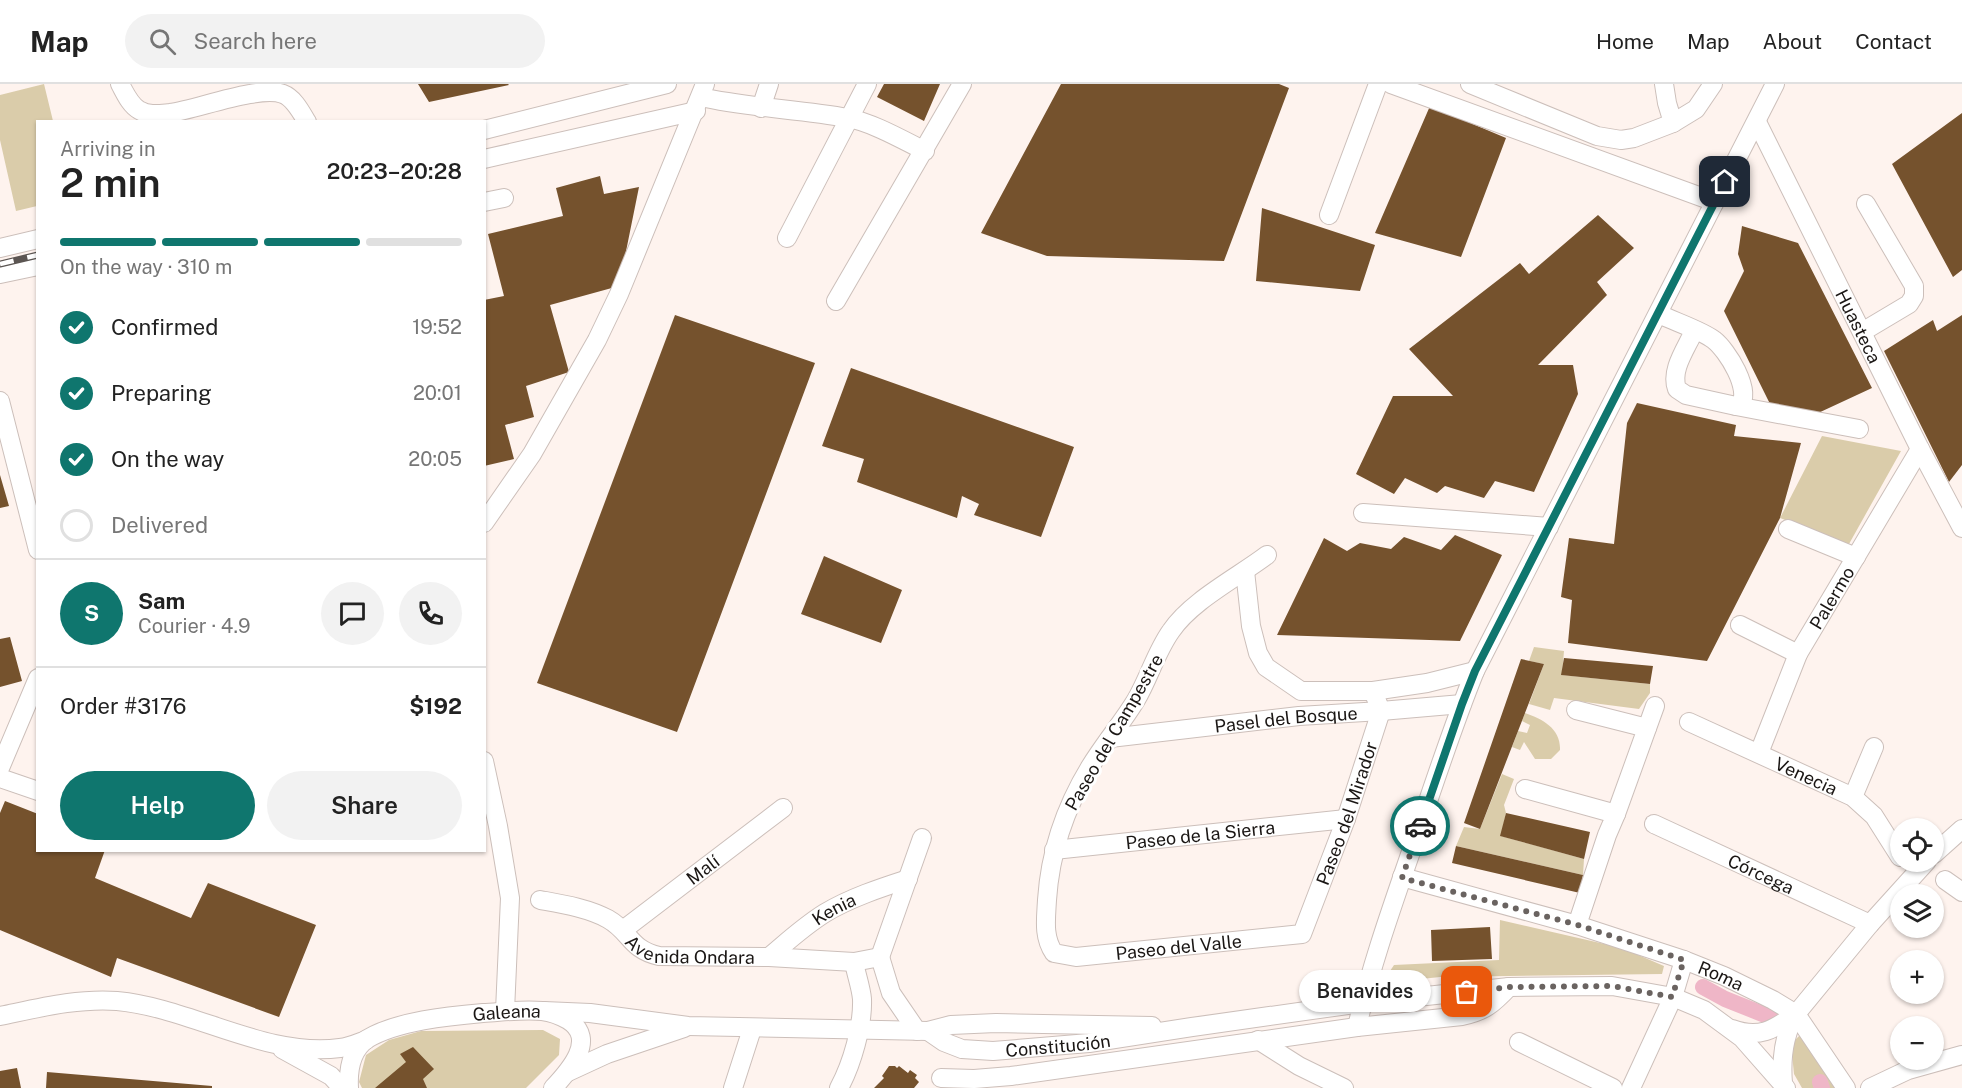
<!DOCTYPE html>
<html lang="en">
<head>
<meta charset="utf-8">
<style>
	body { margin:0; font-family:"Public Sans",sans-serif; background:#f2f2f2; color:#222; height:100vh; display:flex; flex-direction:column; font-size:22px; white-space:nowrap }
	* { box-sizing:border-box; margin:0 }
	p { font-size:20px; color:#767676 }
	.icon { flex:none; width:33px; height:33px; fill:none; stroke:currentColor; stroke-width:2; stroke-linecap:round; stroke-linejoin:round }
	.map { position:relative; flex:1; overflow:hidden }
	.side { position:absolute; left:36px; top:36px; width:450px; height:732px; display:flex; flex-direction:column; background:#fff; border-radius:0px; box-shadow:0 2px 4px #0004 }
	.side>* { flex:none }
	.tools { position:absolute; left:1890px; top:734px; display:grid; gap:12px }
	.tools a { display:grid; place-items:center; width:54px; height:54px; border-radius:50%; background:#fff; box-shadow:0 2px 4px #0004; font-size:30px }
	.pin { position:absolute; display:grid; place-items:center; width:51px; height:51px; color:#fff; margin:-26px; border-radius:12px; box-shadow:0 3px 9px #0006 }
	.courier { position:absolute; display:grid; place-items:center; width:60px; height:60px; margin:-30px; border:4px solid #0f766e; border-radius:50%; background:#fff; color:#222; box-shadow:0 2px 8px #0007 }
	.bubble { position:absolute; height:42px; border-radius:21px; background:#fff; box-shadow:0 2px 4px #0004; font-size:20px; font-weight:600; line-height:42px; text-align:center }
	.summary em { font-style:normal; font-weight:600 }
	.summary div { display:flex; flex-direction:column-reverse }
	.summary { display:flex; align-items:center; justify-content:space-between; height:102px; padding:0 24px }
	h1 { font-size:39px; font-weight:600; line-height:45px }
	.bar { display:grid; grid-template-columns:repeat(4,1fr); gap:9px 6px; align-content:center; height:72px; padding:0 24px }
	.bar i { height:8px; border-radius:4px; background:#e0e0e0 }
	.bar .on { background:#0f766e }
	.bar p { grid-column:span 4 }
	.line { display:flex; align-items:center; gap:15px; padding:0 24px; border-top:2px solid #e0e0e0 }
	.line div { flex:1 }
	.round { display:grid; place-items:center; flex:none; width:63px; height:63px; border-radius:32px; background:#f2f2f2 }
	ol { padding:0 24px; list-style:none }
	li { display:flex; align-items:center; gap:18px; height:66px }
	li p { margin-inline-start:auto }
	li .icon { padding:6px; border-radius:50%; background:#0f766e; color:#fff; stroke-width:4 }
	li:last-child { color:#767676 }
	li i { width:33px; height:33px; border:3px solid #e0e0e0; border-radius:50% }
	.action { display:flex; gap:12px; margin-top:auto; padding:12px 24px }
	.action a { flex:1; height:69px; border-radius:36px; background:#0f766e; color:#fff; font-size:24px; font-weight:600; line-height:69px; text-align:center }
	.action a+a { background:#f2f2f2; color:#222 }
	header { display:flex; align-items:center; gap:36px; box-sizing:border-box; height:84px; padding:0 30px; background:#fff; border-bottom:2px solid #e0e0e0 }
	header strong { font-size:28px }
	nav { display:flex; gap:33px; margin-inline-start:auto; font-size:21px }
	.search { width:420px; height:54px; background:#f2f2f2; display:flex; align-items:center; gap:15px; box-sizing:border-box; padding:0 21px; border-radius:33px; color:#767676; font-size:22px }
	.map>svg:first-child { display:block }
	.green { fill:#daccaa }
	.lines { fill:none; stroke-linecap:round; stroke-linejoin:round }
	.canal { stroke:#efb6c7; stroke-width:16 }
	.building { fill:#75522d }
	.minor-casing { stroke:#ccbfba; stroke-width:20 }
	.minor { stroke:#fff; stroke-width:18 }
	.rail-casing { stroke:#5b5552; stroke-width:7 }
	.rail { stroke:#fff; stroke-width:4.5; stroke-dasharray:14; stroke-linecap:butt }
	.done { stroke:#6a6360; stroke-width:6; stroke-dasharray:0 10.8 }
	.route { stroke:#0f766e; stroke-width:8 }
	.labels { text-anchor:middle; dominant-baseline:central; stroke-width:6; stroke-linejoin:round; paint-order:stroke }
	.street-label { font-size:18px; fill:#1a1614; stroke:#fff }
</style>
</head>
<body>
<header>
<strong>Map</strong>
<div class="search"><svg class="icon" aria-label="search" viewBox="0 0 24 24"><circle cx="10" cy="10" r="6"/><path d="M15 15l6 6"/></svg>Search here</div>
<nav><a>Home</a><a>Map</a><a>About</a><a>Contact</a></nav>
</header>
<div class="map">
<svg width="1962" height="1004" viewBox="0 0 1962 1004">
	<rect width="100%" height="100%" fill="#fef3ee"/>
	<!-- green -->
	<path class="green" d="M44 0 53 37 38 38 37 122 16 127 0 56V11Z
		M1822 352 1901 367 1849 460 1780 434Z
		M1534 563 1564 567 1562 591 1650 600V609L1639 625 1554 614 1550 626 1529 620 1544 580 1529 577Z
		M1525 629C1543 635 1561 645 1560 666L1551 675H1535L1524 658 1520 666 1512 663 1518 647 1527 649 1530 641 1522 637Z
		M1502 690 1514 695 1504 721 1506 729 1501 752 1584 775 1583 791 1456 762 1464 743 1480 745Z
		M1500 836 1622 864 1664 882 1662 890 1440 893 1393 898 1388 890 1394 881 1499 876Z
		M543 946 560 955 559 971 526 1004H362L359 998 366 971 389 956 421 947Z
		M1802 949 1845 1004H1802L1794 990 1791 960Z"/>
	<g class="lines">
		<!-- canal -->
		<path class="canal" d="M1703 903 1725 915 1770 933
			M1820 998 1822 1004"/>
	</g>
	<!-- building -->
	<path class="building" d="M418 0H508L509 1 429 18Z
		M884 0H940L924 37 877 13Z
		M1061 0H1279L1289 4 1224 177 1047 172 981 149Z
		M1430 22 1506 54 1461 173 1375 149Z
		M1962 29V186L1953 193 1892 80Z
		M600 92 604 110 639 103 619 202 550 221 569 288 526 302 534 333 505 341 514 375 484 382V216L504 212 488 150 563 132 556 104Z
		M1262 124 1375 161 1360 207 1256 197Z
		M1598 131 1634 164 1597 198 1607 211 1538 281H1573L1578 310 1534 408 1495 397 1484 414 1445 402 1437 409 1405 394 1394 410 1356 390 1393 312H1453L1409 265 1520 179 1529 190Z
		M1742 142 1798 159 1872 304 1816 330 1772 324 1724 227 1744 187 1738 170Z
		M675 231 815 279 677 648 537 599Z
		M1962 231V381L1949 398 1884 267 1933 236 1937 247Z
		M851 284 1074 363 1041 453 974 431 979 420 962 412 957 434 857 398 864 375 822 362Z
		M1637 319 1736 341 1734 352 1801 359 1780 434 1707 577 1568 559 1572 516 1561 513 1569 454 1614 460 1627 339Z
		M0 391 9 422 0 424Z
		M1455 451 1502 471 1460 557 1277 551 1324 454 1347 467 1360 459 1391 465 1404 453 1441 466Z
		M824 472 902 506 881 559 801 530Z
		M10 553 22 597 0 603V555Z
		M1564 574 1653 582 1650 600 1561 591Z
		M1521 575 1544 580 1480 745 1464 739Z
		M5 717 38 730V766H105L95 794 191 834 208 799 316 841 279 933 117 874 111 893 0 846V729Z
		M1506 729 1590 748 1584 775 1500 752Z
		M1456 762 1583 791 1580 809 1452 779Z
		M1490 843 1492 875 1432 877 1431 846Z
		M413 963 434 985 423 995 427 1004H375L406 978 400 970Z
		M889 982H895L897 984 899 982 908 989 910 986 917 991 915 994 919 998 914 1004H874L884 994 882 992Z
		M17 984 21 1004H0V987Z
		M47 988 212 1002V1004H46Z"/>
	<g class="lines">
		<!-- minor casing -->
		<g class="minor-casing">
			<g id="minor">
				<path d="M120 0C125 9 130 21 139 26 149 32 159 30 170 29 198 25 260 1 283 10 294 14 301 28 307 38"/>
				<path d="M1391 0 1715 118"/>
				<path d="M1470 0 1597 52 1621 56 1634 54 1673 39"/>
				<path d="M1664 0 1667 19 1673 39 1696 25 1713 0"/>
				<path d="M701 13C749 24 799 25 848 34 871 38 903 56 925 67"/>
				<path d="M761 24 769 0"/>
				<path id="s1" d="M1757 38 1920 365 1962 444"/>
				<path d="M484 46 667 0"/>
				<path d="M484 75 696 27"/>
				<path d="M484 118 504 114"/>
				<path d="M1329 131 1378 0"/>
				<path d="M787 154 867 0"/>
				<path d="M0 164 38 155"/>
				<path d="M0 190 38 182"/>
				<path d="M836 217 962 0"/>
				<path d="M1659 230C1673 237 1703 247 1714 256 1727 266 1752 306 1740 321L1736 322 1686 311 1677 305C1670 286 1686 265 1694 247"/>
				<path d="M1862 248 1909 220 1914 212V202L1866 120"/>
				<path d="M0 317 38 466"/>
				<path d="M1736 322 1859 345"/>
				<path d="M1363 429 1549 443"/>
				<path d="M484 439 532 370 597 256 619 210 705 0"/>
				<path d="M1788 445 1856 473"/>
				<path id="s2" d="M1267 471C1238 493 1191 517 1171 547 1156 568 1149 594 1136 616 1122 639 1104 660 1090 683 1065 724 1050 770 1047 816 1046 835 1043 853 1054 869L1076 873 1302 850 1346 735 1381 627 1373 607"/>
				<path d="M1245 487 1251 542 1258 569 1266 583 1301 607H1373L1427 599 1475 587"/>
				<path d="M1740 541 1798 570"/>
				<path d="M1576 626 1647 644"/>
				<path id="s3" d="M1689 638 1853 713 1874 732 1900 773"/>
				<path id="s4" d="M1110 654 1299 632 1381 627 1462 620"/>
				<path id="s5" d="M1759 669 1798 570 1920 365"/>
				<path d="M484 677 498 742 510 814 505 927"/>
				<path d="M0 684 38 594"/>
				<path d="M0 694 38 707"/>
				<path d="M1525 705 1616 730 1607 751 1577 841"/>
				<path d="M1853 713 1874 663"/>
				<path d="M1616 730 1655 622"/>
				<path id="s6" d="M1654 740 1870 840"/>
				<path id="s7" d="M1054 766 1346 735"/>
				<path d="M1934 770 1962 745"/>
				<path id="s8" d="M1402 793 1577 841 1684 876 1724 892 1773 916 1796 930 1846 1004"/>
				<path d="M1945 796 1962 808"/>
				<path id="s9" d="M540 816C562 820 588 824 608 835 631 848 629 865 659 872L769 873 854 878 880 873"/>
				<path id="s10" d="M623 846 783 724"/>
				<path id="s11" d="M769 873C787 858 804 842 825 829 850 814 880 804 908 795"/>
				<path d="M880 873 922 754"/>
				<path d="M880 873 891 909 917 947"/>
				<path d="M544 927 590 929 688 942 928 947 951 941 996 939 1152 942"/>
				<path d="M0 932C39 924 78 914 117 917 192 924 265 974 340 964 349 963 358 959 366 956"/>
				<path d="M1357 943C1371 881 1393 820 1414 759 1433 702 1452 644 1475 587L1775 0"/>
				<path d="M1732 945C1759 955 1773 946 1796 930"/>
				<path id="s12" d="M928 947 944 958 962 965 993 967 1089 959 1192 943 1362 919 1509 903 1612 902 1673 913 1704 926 1742 954 1786 1004"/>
				<path d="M1258 956 1299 982 1344 1004"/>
				<path d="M1519 958 1613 1004"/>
				<path d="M282 965 331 992 342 1004"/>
				<path d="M568 988 607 970 684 944"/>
				<path d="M941 994 974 995 1011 992 1357 943 1462 932C1485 927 1493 920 1509 903"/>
				<path d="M1783 999C1781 975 1783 952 1796 930L1870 840 1927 777"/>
				<path id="s13" d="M349 1004C348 986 351 966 367 955 397 937 448 932 483 929 502 928 523 925 542 927 550 928 561 932 568 936 598 955 569 987 553 1004"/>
				<path d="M733 1004 752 945"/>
				<path d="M839 1004C852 980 863 942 862 915 861 903 856 890 854 878"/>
				<path d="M1631 1004 1673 913 1684 876"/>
				<path d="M1870 1004 1908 986 1962 971"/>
			</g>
		</g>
		<!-- minor -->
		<use href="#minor" class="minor"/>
		<!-- rail casing -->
		<g class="rail-casing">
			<path id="rail" d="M0 180 38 171"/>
		</g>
		<!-- rail -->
		<use href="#rail" class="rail"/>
	</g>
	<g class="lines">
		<!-- done -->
		<path class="done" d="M1420 742 1402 794 1578 841 1684 876 1672 913 1612 902 1509 903 1467 908"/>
		<!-- route -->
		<path class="route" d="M1420 742 1462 620 1475 587 1725 98"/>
	</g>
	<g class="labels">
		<!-- street labels -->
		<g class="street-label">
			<text stroke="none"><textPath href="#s1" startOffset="228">Huasteca</textPath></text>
			<text stroke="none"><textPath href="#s5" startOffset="172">Palermo</textPath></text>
			<text stroke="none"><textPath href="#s4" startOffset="177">Pasel del Bosque</textPath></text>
			<text transform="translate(1114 648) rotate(-60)">Paseo del Campestre</text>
			<text stroke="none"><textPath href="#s3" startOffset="129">Venecia</textPath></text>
			<text stroke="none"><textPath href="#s2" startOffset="856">Paseo del Mirador</textPath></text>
			<text stroke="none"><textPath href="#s7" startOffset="147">Paseo de la Sierra</textPath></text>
			<text stroke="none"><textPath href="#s10" startOffset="100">Malí</textPath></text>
			<text stroke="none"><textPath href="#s6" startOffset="118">Córcega</textPath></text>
			<text stroke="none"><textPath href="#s11" startOffset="81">Kenia</textPath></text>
			<text stroke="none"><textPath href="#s9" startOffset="165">Avenida Ondara</textPath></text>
			<text stroke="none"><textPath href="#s2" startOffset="603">Paseo del Valle</textPath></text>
			<text stroke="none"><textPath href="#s8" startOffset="334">Roma</textPath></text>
			<text stroke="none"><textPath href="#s13" startOffset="198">Galeana</textPath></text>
			<text stroke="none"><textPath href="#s12" startOffset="135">Constitución</textPath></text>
		</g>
	</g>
</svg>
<div class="tools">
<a><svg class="icon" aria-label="locate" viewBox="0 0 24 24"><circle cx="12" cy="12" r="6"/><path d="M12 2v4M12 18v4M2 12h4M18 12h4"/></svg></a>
<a><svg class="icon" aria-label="layers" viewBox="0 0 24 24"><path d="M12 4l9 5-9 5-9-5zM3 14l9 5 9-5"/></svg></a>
<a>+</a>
<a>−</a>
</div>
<div class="pin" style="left:1467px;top:908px;background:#ea580c"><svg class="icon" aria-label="bag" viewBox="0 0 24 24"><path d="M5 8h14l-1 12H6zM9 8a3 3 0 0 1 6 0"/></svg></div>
<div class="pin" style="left:1725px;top:98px;background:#1f2937"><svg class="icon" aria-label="home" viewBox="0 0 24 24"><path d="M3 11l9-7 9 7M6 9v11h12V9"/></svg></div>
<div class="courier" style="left:1420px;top:742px"><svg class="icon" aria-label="car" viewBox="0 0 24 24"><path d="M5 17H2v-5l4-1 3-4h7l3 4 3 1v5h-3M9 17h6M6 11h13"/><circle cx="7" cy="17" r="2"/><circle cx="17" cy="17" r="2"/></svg></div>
<div class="bubble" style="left:1299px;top:886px;width:132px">Benavides</div>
<section class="side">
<div class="summary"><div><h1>2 min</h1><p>Arriving in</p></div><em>20:23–20:28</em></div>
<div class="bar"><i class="on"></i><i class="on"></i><i class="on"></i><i></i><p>On the way · 310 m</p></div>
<ol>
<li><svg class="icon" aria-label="check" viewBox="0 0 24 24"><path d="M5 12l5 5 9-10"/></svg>Confirmed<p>19:52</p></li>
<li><svg class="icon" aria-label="check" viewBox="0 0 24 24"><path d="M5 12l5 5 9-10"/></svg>Preparing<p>20:01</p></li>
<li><svg class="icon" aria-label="check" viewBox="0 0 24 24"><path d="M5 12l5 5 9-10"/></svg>On the way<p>20:05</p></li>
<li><i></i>Delivered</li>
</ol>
<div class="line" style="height:108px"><b class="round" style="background:#0f766e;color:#fff">S</b><div><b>Sam</b><p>Courier · 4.9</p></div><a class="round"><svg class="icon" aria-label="chat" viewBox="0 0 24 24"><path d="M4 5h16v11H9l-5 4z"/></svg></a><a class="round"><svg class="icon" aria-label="phone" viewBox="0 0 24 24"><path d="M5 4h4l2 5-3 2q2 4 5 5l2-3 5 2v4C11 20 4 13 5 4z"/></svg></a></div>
<div class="line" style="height:78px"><div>Order #3176</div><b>$192</b></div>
<div class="action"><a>Help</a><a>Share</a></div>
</section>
</div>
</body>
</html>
